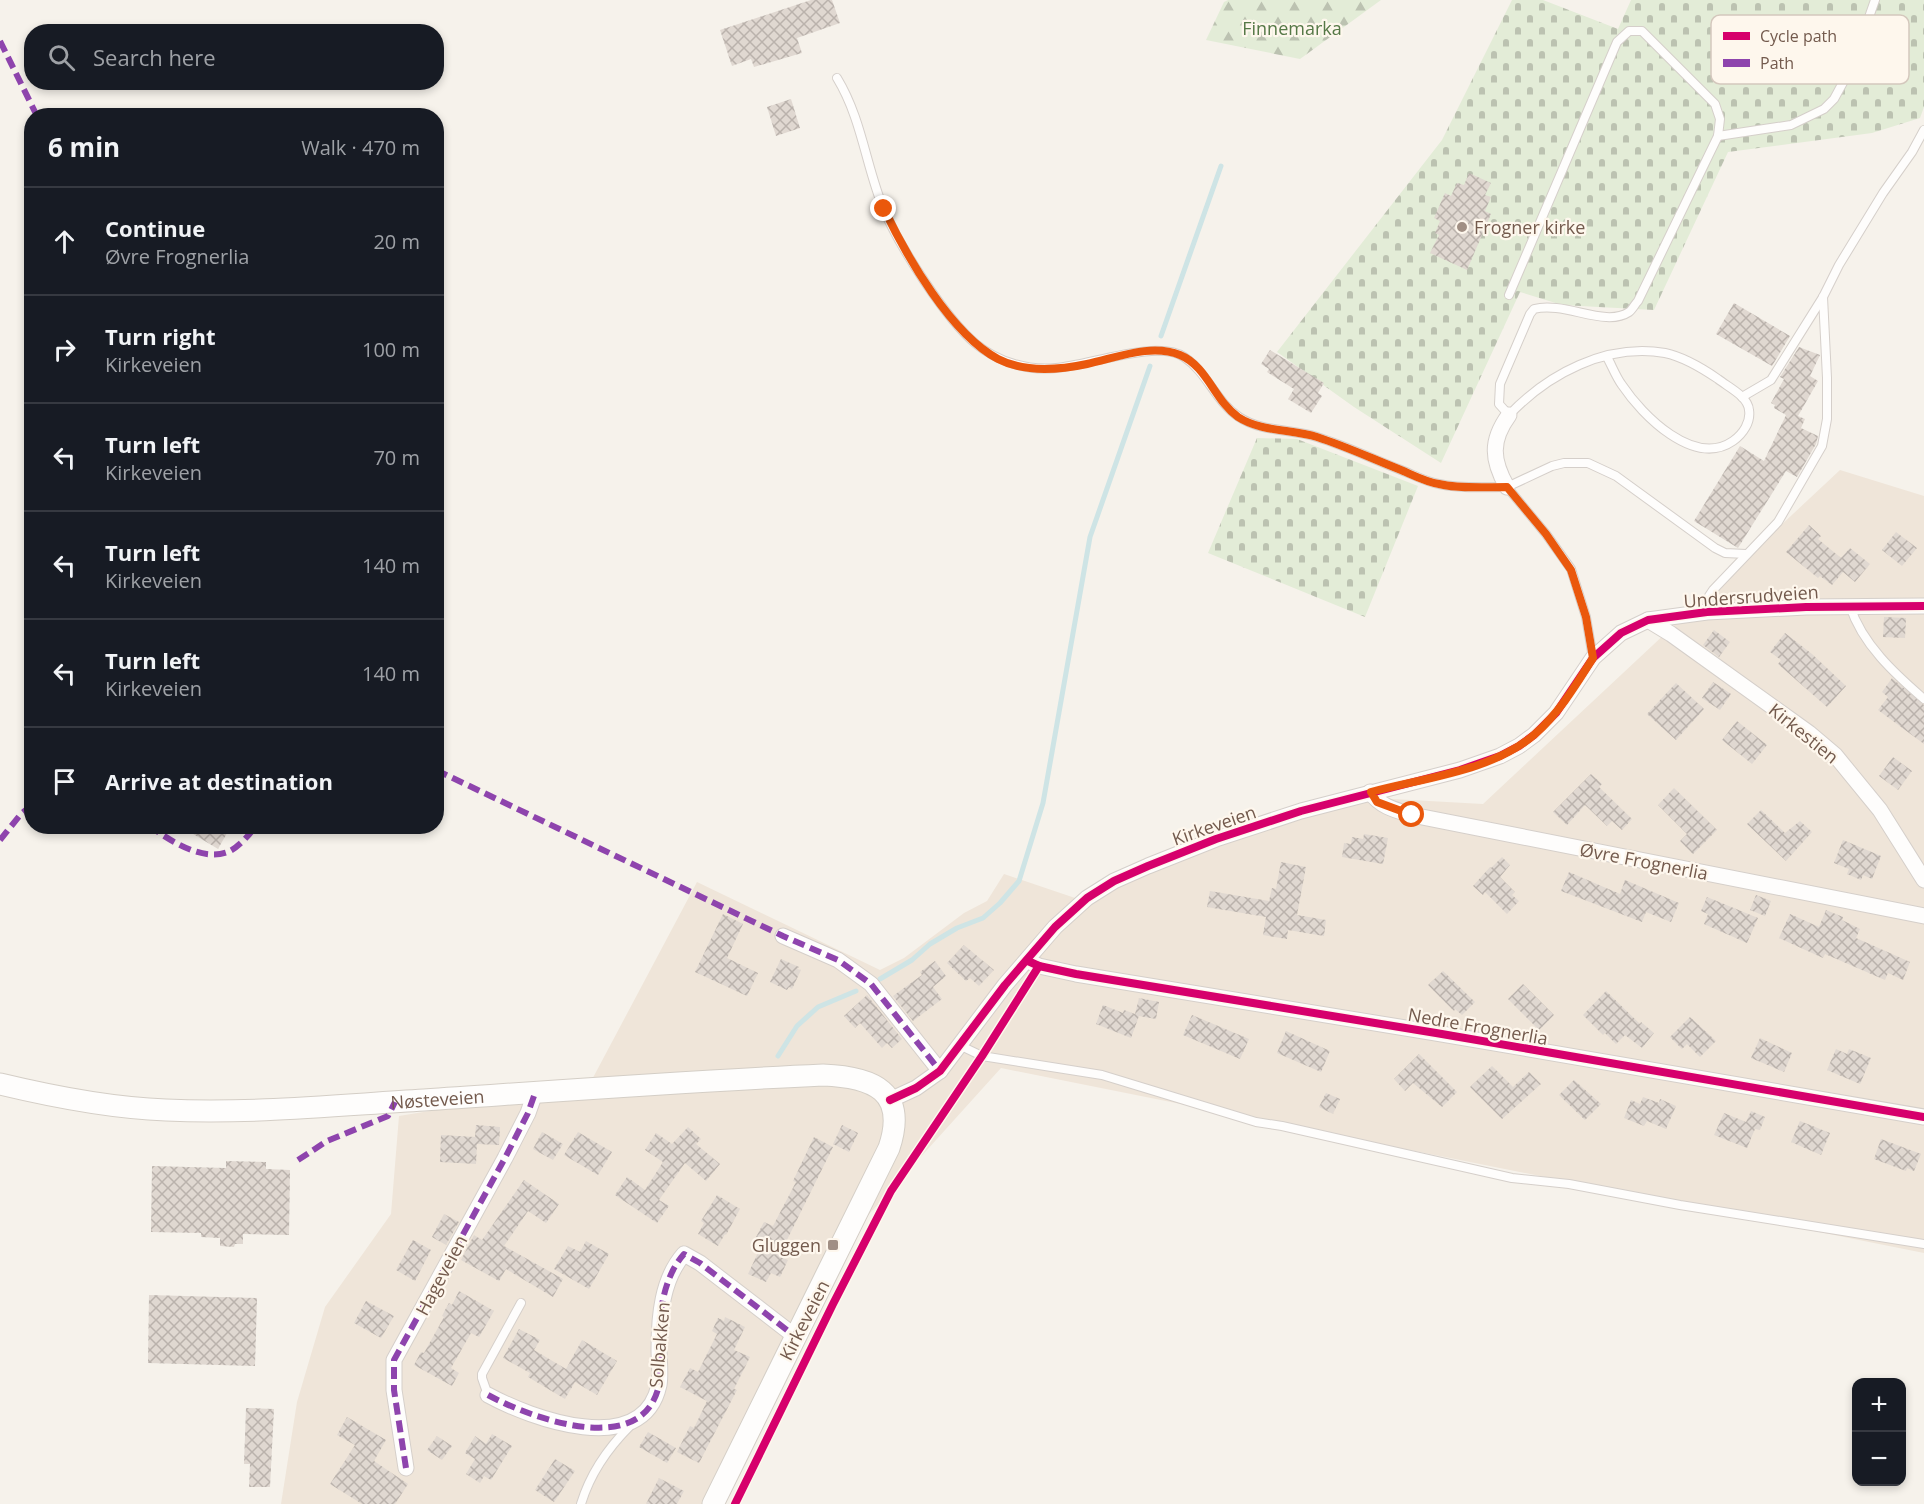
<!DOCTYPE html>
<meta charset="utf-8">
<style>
body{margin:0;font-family:"Open Sans",sans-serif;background:#20242c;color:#f1f3f6}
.controls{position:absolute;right:18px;bottom:18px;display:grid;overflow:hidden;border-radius:12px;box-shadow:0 3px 9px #0003}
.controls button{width:54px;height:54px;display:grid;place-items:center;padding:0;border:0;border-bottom:2px solid #363941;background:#171b24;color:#f1f3f6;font:30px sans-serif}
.stop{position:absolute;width:18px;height:18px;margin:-14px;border:4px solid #ea580c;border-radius:50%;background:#fff}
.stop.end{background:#ea580c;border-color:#fff;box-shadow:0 2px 6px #0008}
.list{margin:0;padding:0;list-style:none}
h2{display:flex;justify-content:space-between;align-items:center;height:78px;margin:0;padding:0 24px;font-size:26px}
h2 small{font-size:20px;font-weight:400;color:#9ea1a6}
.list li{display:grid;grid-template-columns:39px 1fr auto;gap:18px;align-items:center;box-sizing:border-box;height:108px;padding:0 24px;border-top:2px solid #363941}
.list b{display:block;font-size:22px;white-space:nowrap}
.list p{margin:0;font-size:20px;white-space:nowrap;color:#9ea1a6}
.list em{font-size:20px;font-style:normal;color:#9ea1a6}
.icon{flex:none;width:33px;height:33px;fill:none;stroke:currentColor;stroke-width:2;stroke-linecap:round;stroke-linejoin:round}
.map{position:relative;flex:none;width:1924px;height:1504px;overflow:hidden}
.search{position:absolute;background:#171b24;box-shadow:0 3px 9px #0003;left:24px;top:24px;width:420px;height:66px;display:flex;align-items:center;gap:15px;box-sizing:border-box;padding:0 21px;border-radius:24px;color:#9ea1a6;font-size:22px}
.panel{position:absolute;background:#171b24;box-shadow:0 3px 9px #0003;left:24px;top:108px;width:420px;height:726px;border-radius:24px}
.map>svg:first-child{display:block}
.residential{fill:#efe5d9}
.forest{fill:url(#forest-firs)}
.cemetery{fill:url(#cemetery-stones)}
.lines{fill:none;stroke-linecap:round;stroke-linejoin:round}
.stream{stroke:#cee4e5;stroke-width:5}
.building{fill:url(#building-cross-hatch)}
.lane-casing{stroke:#d5cfca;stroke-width:10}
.street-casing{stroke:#d5cfca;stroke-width:17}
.secondary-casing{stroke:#d4cec6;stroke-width:23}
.lane{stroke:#fefdfc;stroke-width:8}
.street{stroke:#fefdfc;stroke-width:15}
.secondary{stroke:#fefdfc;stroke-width:21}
.quiet{stroke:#8e44ad;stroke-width:6;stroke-dasharray:12 6;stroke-linecap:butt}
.cycleway-casing{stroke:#fef7ed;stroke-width:11}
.cycleway{stroke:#d6006c;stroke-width:8}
.route{stroke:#ea580c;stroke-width:8}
.poi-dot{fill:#a18f84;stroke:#fef7ed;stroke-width:2}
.labels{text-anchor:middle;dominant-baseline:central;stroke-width:4.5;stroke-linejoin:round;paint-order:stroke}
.park-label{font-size:18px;fill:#557846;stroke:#fef7ed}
.poi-label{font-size:18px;fill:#735a4d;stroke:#fef7ed;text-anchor:start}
.street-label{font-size:18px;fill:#735a4d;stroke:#fef7ed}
.key{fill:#fef7ed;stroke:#d4c8bd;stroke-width:1.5}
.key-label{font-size:16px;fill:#735a4d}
</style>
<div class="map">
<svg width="1924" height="1504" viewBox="0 0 1924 1504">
<defs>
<pattern id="forest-firs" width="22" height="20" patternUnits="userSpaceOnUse" patternTransform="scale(1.5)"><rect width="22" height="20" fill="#e3ecd7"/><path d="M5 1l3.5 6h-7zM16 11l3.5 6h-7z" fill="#bcc2b1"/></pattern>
<pattern id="cemetery-stones" width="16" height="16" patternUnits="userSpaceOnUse" patternTransform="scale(1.5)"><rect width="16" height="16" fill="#e3ecd7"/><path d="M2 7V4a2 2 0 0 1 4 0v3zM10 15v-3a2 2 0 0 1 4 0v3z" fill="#bcc2b1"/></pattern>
<pattern id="building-cross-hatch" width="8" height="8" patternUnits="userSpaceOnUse" patternTransform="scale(1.5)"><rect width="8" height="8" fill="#e0d8d1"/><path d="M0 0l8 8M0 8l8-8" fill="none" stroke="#bab2ac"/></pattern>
</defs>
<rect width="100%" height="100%" fill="#f6f2eb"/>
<path class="residential" d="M1840,470L1924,496V1253L1001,1068L862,1222L714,1504H281L297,1402L325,1307L391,1214L399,1116L552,1091L587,1089L697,882L880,970L904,958L964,913L987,901L1004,874L1078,899L1163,855L1357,797L1483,804Z"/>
<path class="forest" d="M1228,0H1381L1300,59L1206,40L1224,2Z"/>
<g class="cemetery">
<path d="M1512,0H1543L1618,29L1631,0H1924V107L1920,118L1872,133L1728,152L1654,310L1562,305L1520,292L1441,463L1354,407L1277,352L1442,140Z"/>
<path d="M1257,438L1297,439L1418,486L1365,617L1208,553Z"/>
</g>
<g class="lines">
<g class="stream">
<path d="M1161,336L1221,166"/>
<path d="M880,979L912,960L930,944L957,928L983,918L1000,903L1019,881L1043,803L1090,537L1150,366"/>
<path d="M778,1056L797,1026L818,1007L856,991"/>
</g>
</g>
<g class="building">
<path d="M811,0H832L840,23L797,38L802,53L754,67L751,59L732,66L720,30Z"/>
<path d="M791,99L800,128L776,136L767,107Z"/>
<path d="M1469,173L1491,183L1485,195L1491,197L1485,211L1491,214L1467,270L1430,253L1439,235L1435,233L1440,221L1434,218L1445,193L1451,196L1457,183L1464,185Z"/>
<path d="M1734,303L1790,336L1772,366L1716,334Z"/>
<path d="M1799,347L1820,355L1810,376L1818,381L1798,416L1805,419L1801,428L1818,436L1816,444L1797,477L1786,471L1738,548L1694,521L1740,446L1764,461L1786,415L1774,408L1775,405L1771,403L1784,379L1780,377Z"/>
<path d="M1270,350L1324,383L1318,393L1322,396L1311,413L1288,399L1294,389L1267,372L1269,369L1261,364Z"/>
<path d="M1809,525L1821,536L1818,539L1841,558L1850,548L1870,564L1855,582L1843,572L1832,585L1820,576L1818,578L1786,552Z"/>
<path d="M1896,532L1917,548L1902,566L1882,550Z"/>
<path d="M1884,617L1906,618L1905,638L1883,637Z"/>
<path d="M1714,630L1730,642L1719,657L1703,645Z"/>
<path d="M1785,633L1812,654L1846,686L1827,707L1778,664L1781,660L1770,652Z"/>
<path d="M1892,678L1924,705V744L1878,710L1888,697L1882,692Z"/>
<path d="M1713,682L1731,694L1720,710L1702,698Z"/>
<path d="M1676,683L1704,709L1676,740L1647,714Z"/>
<path d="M1737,721L1767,745L1752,764L1722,740Z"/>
<path d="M1893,757L1912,771L1898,790L1879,776Z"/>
<path d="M1591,774L1602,784L1599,787L1632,819L1622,830L1612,821L1607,826L1585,805L1567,825L1553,812Z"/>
<path d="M1674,788L1717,830L1693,854L1680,841L1687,834L1658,805Z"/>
<path d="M1761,810L1785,833L1800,821L1812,832L1786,861L1747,824Z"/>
<path d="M180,826H231L218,849Z"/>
<path d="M1364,834L1388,838L1383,864L1342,857L1344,843L1351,844L1352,837L1363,839Z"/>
<path d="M1843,840L1881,856L1872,879L1863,875L1861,880L1847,874L1849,869L1834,863Z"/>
<path d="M1502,857L1510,865L1500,877L1515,892L1512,895L1519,901L1507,914L1485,892L1483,895L1473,886L1490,867L1491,868Z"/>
<path d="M1281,862L1306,867L1297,915L1326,920L1324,936L1288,930L1287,939L1263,935L1266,917L1207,907L1210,891L1269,901L1272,888L1276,889Z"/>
<path d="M1569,872L1620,894L1625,880L1679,903L1671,922L1646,912L1642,922L1561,891Z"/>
<path d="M1756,895L1771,901L1765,916L1750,910Z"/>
<path d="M1707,897L1758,918L1747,943L1704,924L1708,914L1701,911Z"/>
<path d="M1826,910L1843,917L1842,920L1860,929L1856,938L1910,962L1903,980L1888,973L1885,980L1825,954L1823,958L1779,938L1790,914L1819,927Z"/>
<path d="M723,914L743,924L727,958L758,973L747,996L695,972Z"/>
<path d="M964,945L994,970L979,986L970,978L966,981L947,963Z"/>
<path d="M781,959L799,967L797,969L801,970L792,989L789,987L787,990L770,982Z"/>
<path d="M935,961L946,976L933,987L942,999L913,1021L893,996L922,975L920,972Z"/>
<path d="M1443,971L1475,1002L1462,1015L1455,1009L1454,1011L1428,985Z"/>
<path d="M1523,984L1554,1015L1539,1030L1508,999Z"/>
<path d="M1606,991L1640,1024L1641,1022L1654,1033L1642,1048L1625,1035L1616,1044L1605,1033L1603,1035L1583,1015Z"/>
<path d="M867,995L902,1039L892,1048L887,1043L882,1048L860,1023L855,1028L844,1016Z"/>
<path d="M1139,998L1159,1002L1156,1019L1139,1016L1131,1038L1096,1024L1103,1005L1123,1013L1124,1010L1135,1014Z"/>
<path d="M1192,1015L1249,1039L1240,1059L1183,1035Z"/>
<path d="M1690,1017L1716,1041L1700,1057L1687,1044L1682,1049L1670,1037Z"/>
<path d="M1286,1031L1330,1051L1321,1072L1277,1053Z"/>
<path d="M1760,1038L1792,1053L1784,1072L1751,1058Z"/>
<path d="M1836,1049L1847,1054L1849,1049L1871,1058L1860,1084L1827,1070Z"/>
<path d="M1419,1054L1457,1092L1442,1107L1413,1083L1405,1091L1394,1079Z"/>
<path d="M1492,1066L1513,1087L1529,1072L1541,1084L1502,1119L1470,1087Z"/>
<path d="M1574,1080L1601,1104L1585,1120L1559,1095Z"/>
<path d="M1326,1093L1340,1099L1333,1114L1319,1107Z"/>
<path d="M1643,1097L1659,1103L1660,1099L1676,1106L1666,1129L1647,1121L1644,1126L1624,1118L1631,1100L1640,1104Z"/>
<path d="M1751,1111L1765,1117L1760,1130L1755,1129L1747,1148L1714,1135L1724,1113L1746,1122Z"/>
<path d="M1800,1121L1830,1133L1821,1155L1791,1142Z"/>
<path d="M476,1125L500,1127L499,1145L477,1144L476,1164L440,1162L441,1135L475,1137Z"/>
<path d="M842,1125L858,1133L849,1152L833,1144Z"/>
<path d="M688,1127L701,1139L696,1144L720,1164L706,1181L685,1163L659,1200L669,1206L657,1223L615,1195L627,1177L645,1190L663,1162L645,1150L656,1133L672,1144Z"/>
<path d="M542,1132L563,1144L553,1160L533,1149Z"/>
<path d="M578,1132L612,1152L598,1175L564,1155Z"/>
<path d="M814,1137L833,1147L779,1256L788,1260L780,1277L771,1273L766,1282L748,1274L763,1242L755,1239L764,1222L773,1226L796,1182L793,1181Z"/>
<path d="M1881,1139L1921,1154L1914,1171L1907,1168L1906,1171L1874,1159Z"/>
<path d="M226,1161L266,1162V1169L290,1170L289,1235L243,1234V1244H235L234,1247L220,1246V1238L201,1237V1233L151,1232L152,1166L226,1168Z"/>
<path d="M524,1180L559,1204L546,1223L528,1211L504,1246L563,1279L553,1297L506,1269L499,1281L461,1260L474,1235L482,1240Z"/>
<path d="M717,1195L740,1209L726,1235L725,1234L718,1246L698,1234L704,1223L701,1221Z"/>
<path d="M444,1214L459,1222L446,1245L432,1237Z"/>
<path d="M413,1240L431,1250L415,1281L396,1270Z"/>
<path d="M586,1241L609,1254L589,1289L554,1269L568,1246L580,1252Z"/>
<path d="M459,1291L494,1311L479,1337L471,1333L451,1368L459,1373L452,1386L414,1365L421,1352L424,1353L444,1317L442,1316L445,1310L449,1303L452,1305Z"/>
<path d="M149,1295L257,1298L255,1366L148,1363Z"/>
<path d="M366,1301L394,1316L381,1338L354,1323Z"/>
<path d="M725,1317L745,1327L734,1350L750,1357L734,1389L737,1390L699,1463L677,1452L690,1426L694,1428L707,1401L680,1387L690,1368L698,1372L717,1334L712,1331L718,1318L724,1321Z"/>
<path d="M519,1329L540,1340L534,1350L566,1369L582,1340L617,1361L597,1395L575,1382L565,1399L528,1377L530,1373L503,1358Z"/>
<path d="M246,1408L274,1409L270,1487H249L250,1464H244Z"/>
<path d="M347,1417L386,1440L374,1461L408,1484L395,1504H362L330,1484L355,1445L337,1435Z"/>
<path d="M648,1432L676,1448L667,1463L639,1447Z"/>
<path d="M492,1434L512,1446L491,1480L484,1476L480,1483L466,1474L475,1459L465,1453L475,1436L486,1444Z"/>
<path d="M437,1436L452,1446L442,1460L427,1450Z"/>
<path d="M555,1459L575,1471L554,1502L535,1490Z"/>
<path d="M659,1478L684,1491L677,1504H646Z"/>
</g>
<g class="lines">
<defs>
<g id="lane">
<path d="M837,78C862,119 866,167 884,210C900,247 945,318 976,344C998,362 1028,371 1056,368C1088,366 1157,339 1184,357C1207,372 1216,402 1239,417C1261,432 1292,429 1317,437C1346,446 1373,459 1401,470C1414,475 1426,482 1439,484C1461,489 1486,487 1507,487"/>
<path d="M1718,136L1791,125L1824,109L1834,99L1852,66L1875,0"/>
<path d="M1509,295L1617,42L1629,31H1642L1715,104L1720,119L1718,136L1638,301C1635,304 1632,310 1629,312C1605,328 1565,301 1534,309L1530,314L1500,384L1499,404L1509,415C1548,374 1606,343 1665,353C1684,357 1702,368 1718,379C1728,387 1748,396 1749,410C1751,422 1743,434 1733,441C1694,468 1642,415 1622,385C1616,377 1612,366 1607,357"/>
<path d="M1742,397L1771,380L1823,297L1839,265L1883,193L1912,152L1924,130"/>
<path d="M1507,487L1552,466L1564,463H1588L1616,476L1715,548L1725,553L1746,554"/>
<path d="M1507,487L1546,534L1571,569L1586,617L1593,658"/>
<path d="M1850,606C1862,644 1895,674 1924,699"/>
<path d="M1707,612L1709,596L1713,590L1778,522L1822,446L1827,419V378L1823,297"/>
<path d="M959,1045L982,1056L1102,1075L1256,1122L1282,1126L1512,1178L1569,1184L1680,1205L1924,1244"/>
<path d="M488,1395L482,1378V1374L521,1303"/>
<path d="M581,1504C590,1474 608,1448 630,1426"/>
</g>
<g id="street">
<path d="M1507,487C1492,460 1490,441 1509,415"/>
<path d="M1648,620L1671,634L1809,733L1835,755L1880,810L1924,880"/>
<path d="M1370,792C1381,807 1395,810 1412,815L1924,916"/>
<path d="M783,936L838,960L871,984L940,1071"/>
<path d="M1028,961L1039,966L1076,974L1436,1033L1924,1117"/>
<path d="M890,1100L916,1088L940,1071L1005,985L1055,927L1087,898L1114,881L1148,866L1216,839L1301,811L1460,770L1500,756L1519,746L1534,735L1556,713L1593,658L1621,633L1648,620L1707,612L1806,607L1924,606"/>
<path d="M488,1395C530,1418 643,1460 659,1385C661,1374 659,1361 659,1349C659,1316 662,1279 684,1254L700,1263L796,1337"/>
<path d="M406,1468L394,1390V1360L505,1158L528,1113L535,1093"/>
</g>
<g id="secondary">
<path id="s1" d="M0,1084C54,1097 110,1108 166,1110C251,1114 339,1105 424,1100C557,1091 690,1081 823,1075C873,1077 908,1091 889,1148L713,1504"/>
</g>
</defs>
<use href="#lane" class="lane-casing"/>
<use href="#street" class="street-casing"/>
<use href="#secondary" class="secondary-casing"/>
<use href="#lane" class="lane"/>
<use href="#street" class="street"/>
<use href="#secondary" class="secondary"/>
<g class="quiet">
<path d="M0,41L37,116"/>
<path d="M436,770L783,936L838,960L871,984L940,1071"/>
<path d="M149,826C170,840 201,862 228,852C239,847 249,835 256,826"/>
<path d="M0,840L21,814L32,805"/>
<path d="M298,1160L327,1141L388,1116L395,1102"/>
<path d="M488,1395C530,1418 643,1460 659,1385C661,1374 659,1361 659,1349C659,1316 662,1279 684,1254L700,1263L796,1337"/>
<path d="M406,1468L394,1390V1360L505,1158L528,1113L535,1093"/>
</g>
<defs>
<g id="cycleway">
<path d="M1028,961L1039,966L1076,974L1436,1033L1924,1117"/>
<path d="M890,1100L916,1088L940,1071L1005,985L1055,927L1087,898L1114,881L1148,866L1216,839L1301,811L1460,770L1500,756L1519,746L1534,735L1556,713L1593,658L1621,633L1648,620L1707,612L1806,607L1924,606"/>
<path d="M735,1504L833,1304L891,1191L982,1056L1039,966"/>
</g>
</defs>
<use href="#cycleway" class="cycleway-casing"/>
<use href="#cycleway" class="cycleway"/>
</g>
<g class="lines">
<path class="route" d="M884,209C907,257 951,334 998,359C1025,373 1059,370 1087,364C1116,358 1151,343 1180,355C1207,366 1215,401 1238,417C1261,432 1291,429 1317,437C1345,446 1373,459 1401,470C1413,475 1426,482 1439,484C1461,489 1485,487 1507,487L1546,534L1571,570L1586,617L1593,658C1576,685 1559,713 1535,734C1493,771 1423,778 1371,792L1377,802L1412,815"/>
</g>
<g class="poi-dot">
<circle cx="1462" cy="227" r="6"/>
<rect x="827" y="1239" width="12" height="12" rx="3"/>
</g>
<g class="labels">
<g class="park-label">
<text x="1292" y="28">Finnemarka</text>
</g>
<g class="poi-label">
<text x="1474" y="227">Frogner kirke</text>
<text x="821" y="1245" text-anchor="end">Gluggen</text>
</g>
<g class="street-label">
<text transform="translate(1751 596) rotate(-4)">Undersrudveien</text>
<text transform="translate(1804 733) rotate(39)">Kirkestien</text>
<text transform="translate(1214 825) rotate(-19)">Kirkeveien</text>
<text transform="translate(1644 861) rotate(11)">Øvre Frognerlia</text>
<text transform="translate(1478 1026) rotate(10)">Nedre Frognerlia</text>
<text stroke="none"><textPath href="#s1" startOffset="440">Nøsteveien</textPath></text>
<text transform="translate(441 1275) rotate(-62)">Hageveien</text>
<text transform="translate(804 1320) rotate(-63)">Kirkeveien</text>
<text transform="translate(659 1345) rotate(-85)">Solbakken</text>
</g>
</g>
<rect x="1711" y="15" width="198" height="69" rx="9" class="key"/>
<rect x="1723" y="32" width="27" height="8" fill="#d6006c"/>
<rect x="1723" y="59" width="27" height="8" fill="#8e44ad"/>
<g class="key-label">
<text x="1760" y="42">Cycle path</text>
<text x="1760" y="69">Path</text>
</g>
</svg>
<div class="controls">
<button>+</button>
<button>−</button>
</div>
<div class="stop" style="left:1412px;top:815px"></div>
<div class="stop end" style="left:884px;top:209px"></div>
<div class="search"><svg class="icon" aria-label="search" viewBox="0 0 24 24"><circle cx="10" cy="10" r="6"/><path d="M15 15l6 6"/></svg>Search here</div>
<section class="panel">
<h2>6 min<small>Walk · 470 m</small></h2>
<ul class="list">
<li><svg class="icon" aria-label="ahead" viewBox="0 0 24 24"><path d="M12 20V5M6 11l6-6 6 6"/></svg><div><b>Continue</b><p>Øvre Frognerlia</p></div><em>20 m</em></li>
<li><svg class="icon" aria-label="right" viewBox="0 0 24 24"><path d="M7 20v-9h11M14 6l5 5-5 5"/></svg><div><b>Turn right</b><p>Kirkeveien</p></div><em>100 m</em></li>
<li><svg class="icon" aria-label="left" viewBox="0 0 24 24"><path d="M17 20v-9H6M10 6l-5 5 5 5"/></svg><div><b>Turn left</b><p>Kirkeveien</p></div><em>70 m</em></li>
<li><svg class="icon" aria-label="left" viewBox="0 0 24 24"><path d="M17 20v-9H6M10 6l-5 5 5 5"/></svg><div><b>Turn left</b><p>Kirkeveien</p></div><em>140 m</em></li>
<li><svg class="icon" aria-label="left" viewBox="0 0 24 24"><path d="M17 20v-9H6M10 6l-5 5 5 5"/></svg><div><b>Turn left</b><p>Kirkeveien</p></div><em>140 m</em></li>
<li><svg class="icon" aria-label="arrive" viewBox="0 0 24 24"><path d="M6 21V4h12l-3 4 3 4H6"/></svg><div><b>Arrive at destination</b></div></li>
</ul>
</section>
</div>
